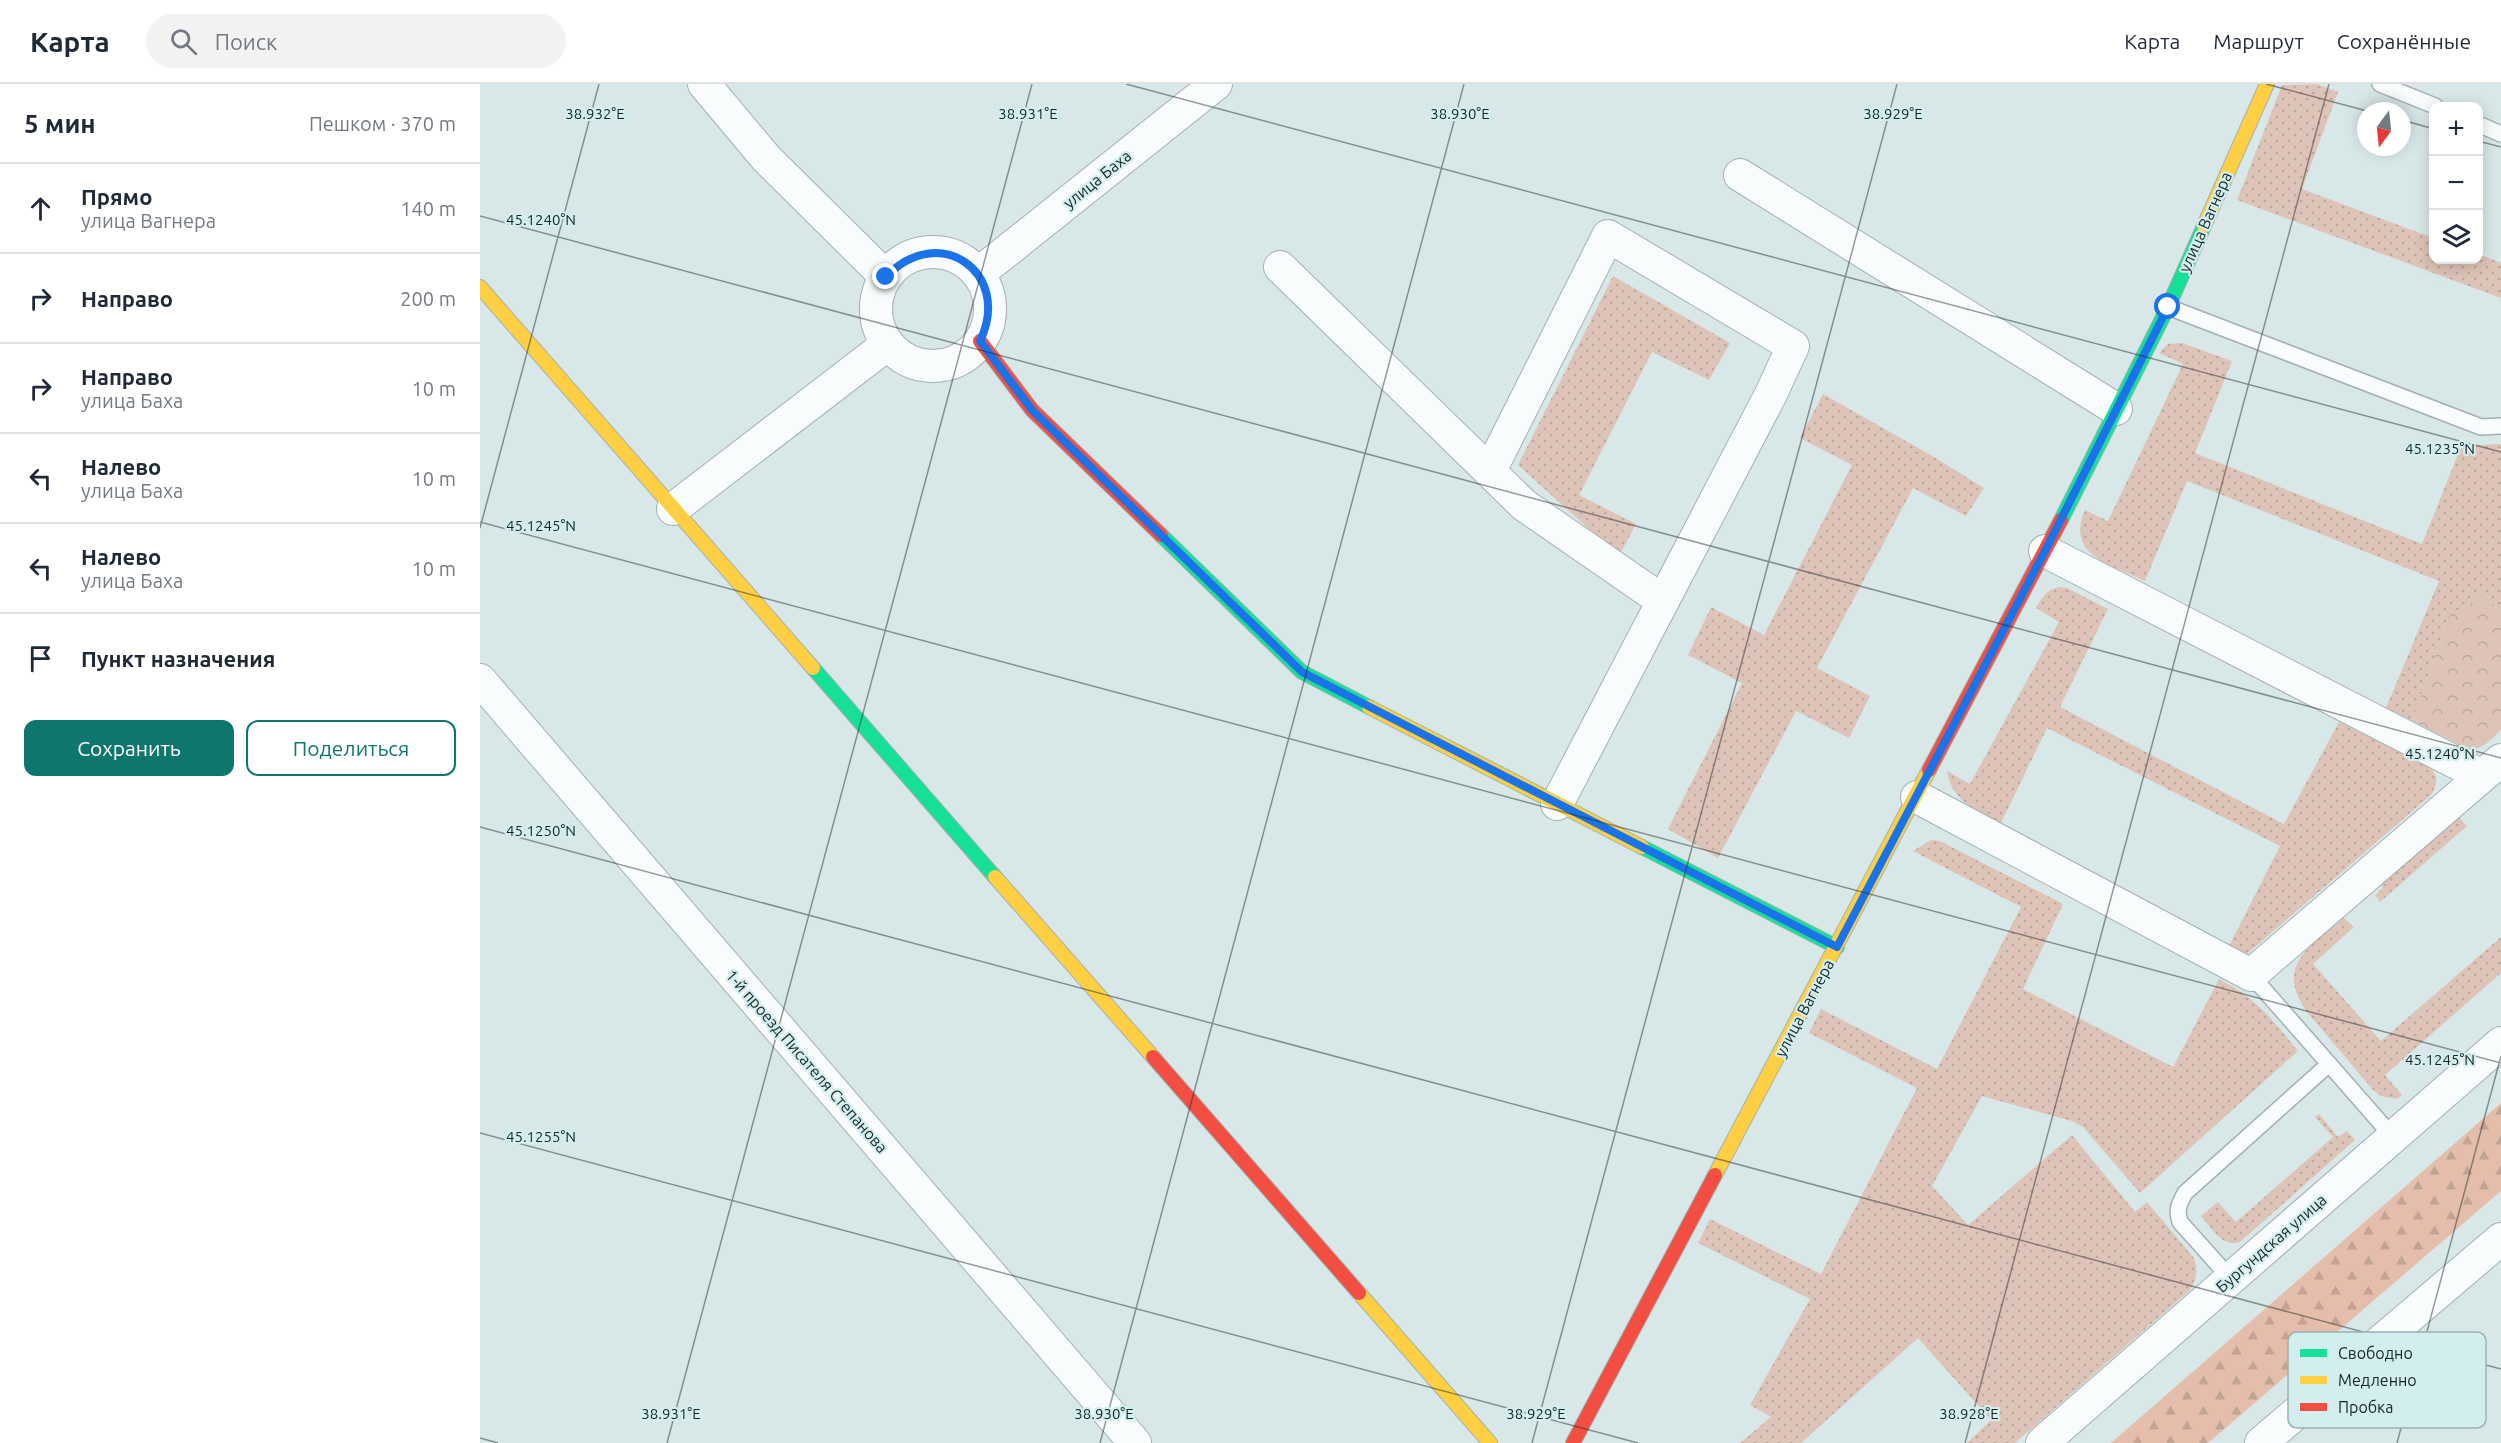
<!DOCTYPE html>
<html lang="ru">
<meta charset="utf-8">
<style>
body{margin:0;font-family:Ubuntu,sans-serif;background:#f2f2f3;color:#1f2937}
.controls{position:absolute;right:18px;top:18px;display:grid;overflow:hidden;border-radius:12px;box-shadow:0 3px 15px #0003}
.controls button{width:54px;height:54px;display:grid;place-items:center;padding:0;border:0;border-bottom:2px solid #e0e1e3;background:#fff;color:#1f2937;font:30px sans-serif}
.compass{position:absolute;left:1877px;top:18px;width:54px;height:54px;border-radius:50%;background:#fff;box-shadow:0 3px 15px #0003;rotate:195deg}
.stop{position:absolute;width:18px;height:18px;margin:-14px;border:4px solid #1a73e8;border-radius:50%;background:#fff}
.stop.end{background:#1a73e8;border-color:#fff;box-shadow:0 2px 6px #0008}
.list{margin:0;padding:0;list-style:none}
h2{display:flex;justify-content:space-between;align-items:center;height:78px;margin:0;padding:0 24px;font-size:26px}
h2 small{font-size:20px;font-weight:400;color:#747a83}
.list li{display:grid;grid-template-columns:39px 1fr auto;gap:18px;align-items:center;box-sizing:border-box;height:90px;padding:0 24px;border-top:2px solid #e0e1e3}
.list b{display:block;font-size:22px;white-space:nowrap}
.list p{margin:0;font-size:20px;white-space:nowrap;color:#747a83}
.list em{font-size:20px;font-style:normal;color:#747a83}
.actions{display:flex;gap:12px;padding:18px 24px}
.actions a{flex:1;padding:14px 0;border:2px solid #0f766e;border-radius:12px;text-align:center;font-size:21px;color:#0f766e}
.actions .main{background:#0f766e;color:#fff}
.icon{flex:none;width:33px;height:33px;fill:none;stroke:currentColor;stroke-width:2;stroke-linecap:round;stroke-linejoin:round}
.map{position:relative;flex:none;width:2021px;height:1359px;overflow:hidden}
header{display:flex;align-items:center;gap:36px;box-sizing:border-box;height:84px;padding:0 30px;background:#fff;border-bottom:2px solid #e0e1e3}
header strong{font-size:28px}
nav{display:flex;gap:33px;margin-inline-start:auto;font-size:21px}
.search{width:420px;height:54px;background:#f2f2f3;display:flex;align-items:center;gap:15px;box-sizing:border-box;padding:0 21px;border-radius:33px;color:#747a83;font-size:22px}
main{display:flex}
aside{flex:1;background:#fff}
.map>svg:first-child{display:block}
.grass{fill:url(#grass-dots)}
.forest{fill:url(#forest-firs)}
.park{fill:url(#park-crowns)}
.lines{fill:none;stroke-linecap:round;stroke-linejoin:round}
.lane-casing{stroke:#a4b0b0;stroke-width:18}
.street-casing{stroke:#a4b0b0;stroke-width:34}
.fast-casing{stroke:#a4b0b0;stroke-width:16}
.slow-casing{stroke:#a4b0b0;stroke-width:16}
.jam-casing{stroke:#a4b0b0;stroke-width:16}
.lane{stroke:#f9fcfc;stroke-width:15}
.street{stroke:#f9fcfc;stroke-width:32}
.fast{stroke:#16e098;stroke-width:14}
.slow{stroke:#ffcf43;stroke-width:14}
.jam{stroke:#f24e42;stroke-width:14}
.route{stroke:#1a73e8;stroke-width:8}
.ticks{fill:none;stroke:#1a2425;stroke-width:1.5;stroke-opacity:0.45}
.labels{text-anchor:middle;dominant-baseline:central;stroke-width:4.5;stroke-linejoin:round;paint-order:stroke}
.street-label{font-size:16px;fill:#1a2425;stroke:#d2eeee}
.key{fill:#d2eeee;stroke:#9bb1b2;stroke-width:1.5}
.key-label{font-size:16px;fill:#1a2425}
.ticks-label{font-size:15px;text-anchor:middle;fill:#1a2425;stroke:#d2eeee;stroke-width:4.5;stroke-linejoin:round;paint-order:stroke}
</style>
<header>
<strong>Карта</strong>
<div class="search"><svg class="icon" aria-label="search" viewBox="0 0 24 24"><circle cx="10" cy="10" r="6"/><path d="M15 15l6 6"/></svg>Поиск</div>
<nav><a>Карта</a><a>Маршрут</a><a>Сохранённые</a></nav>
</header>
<main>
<aside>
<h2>5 мин<small>Пешком · 370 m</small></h2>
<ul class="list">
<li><svg class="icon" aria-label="ahead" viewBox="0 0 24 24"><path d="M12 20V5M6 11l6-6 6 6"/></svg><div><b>Прямо</b><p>улица Вагнера</p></div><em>140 m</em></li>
<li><svg class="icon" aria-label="right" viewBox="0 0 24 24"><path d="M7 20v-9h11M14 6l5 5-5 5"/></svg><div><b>Направо</b></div><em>200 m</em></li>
<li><svg class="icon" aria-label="right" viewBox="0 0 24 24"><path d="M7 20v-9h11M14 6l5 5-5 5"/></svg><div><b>Направо</b><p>улица Баха</p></div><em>10 m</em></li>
<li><svg class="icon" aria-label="left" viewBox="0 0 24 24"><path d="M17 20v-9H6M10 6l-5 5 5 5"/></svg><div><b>Налево</b><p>улица Баха</p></div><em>10 m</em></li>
<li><svg class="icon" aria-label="left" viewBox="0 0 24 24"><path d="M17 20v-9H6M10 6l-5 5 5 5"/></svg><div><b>Налево</b><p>улица Баха</p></div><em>10 m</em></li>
<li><svg class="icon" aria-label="arrive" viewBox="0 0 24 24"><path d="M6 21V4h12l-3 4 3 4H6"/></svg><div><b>Пункт назначения</b></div></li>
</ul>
<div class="actions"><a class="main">Сохранить</a><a>Поделиться</a></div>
</aside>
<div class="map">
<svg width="2021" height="1359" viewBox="0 0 2021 1359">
<defs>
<pattern id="grass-dots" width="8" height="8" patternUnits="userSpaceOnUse" patternTransform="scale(1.5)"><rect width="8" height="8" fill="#dec4b8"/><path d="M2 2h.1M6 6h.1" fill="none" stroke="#bea89e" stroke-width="1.8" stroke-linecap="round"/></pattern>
<pattern id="forest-firs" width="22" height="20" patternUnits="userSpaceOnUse" patternTransform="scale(1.5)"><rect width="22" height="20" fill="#e4beab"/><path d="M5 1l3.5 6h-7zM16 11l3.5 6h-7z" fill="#c3a393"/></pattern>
<pattern id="park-crowns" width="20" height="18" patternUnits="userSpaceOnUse" patternTransform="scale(1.5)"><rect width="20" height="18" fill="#dec4b8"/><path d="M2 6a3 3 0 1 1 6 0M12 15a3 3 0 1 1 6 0" fill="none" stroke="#bea89e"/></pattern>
</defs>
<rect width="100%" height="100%" fill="#d8e8e8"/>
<g class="grass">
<path d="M1837,0L1858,8L1822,105L1953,154L1954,176H1998L1999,170L2021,179V214L1757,116L1802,1Z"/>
<path d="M1133,192L1250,259L1229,296L1172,268L1099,411L1156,440L1139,472L1038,381Z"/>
<path d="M1702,259L1752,277L1715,369L1942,460L1983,358L1997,361L2021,360V529L2005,510L1969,532L1932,637L1906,624L1959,497L1707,397L1665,497C1632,481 1585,472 1605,426L1628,437L1703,280L1679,269L1688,260Z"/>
<path d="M1343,310L1454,373L1504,404L1486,432L1433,404L1337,584L1390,612L1369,654L1316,627L1238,774L1188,745L1262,599L1208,571L1231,523L1284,551L1372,381L1320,354Z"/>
<path d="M1579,503L1587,504L1628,525L1580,623L1804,740L1859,638L1949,683C1959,692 1958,700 1951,711L1768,869L1762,870L1749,862L1800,762L1567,644L1521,739C1497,726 1471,717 1467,687L1490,700L1579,538L1556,524C1562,513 1566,506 1579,503Z"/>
<path d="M1977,731L1987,742L1900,818L1895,811L1903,804L1899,799Z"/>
<path d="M1451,756L1460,757L1583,820L1543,905L1693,983L1739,895C1777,915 1792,935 1818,967L1660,1109L1603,1043L1592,1037L1502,1012L1452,1102L1488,1141L1592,1051L1655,1128L1667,1118L1714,1174C1718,1186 1717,1195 1710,1206L1535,1359H1487L1511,1336L1438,1254L1321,1359H1260L1291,1333L1270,1321L1330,1215L1218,1159L1230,1135L1341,1190L1437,1004L1329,949L1341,925L1457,985L1541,823L1433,767Z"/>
<path d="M1863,833L1874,843L1833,880L1901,957L2021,853V889L1905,991L1922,1011L1917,1015L1901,1012L1893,1006L1827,928C1794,880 1830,864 1863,833Z"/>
<path d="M1839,1030L1858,1053L1867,1047L1875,1056L1760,1158C1742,1164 1732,1144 1721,1132L1738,1118L1756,1138L1853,1053L1835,1033Z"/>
</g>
<path class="forest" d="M2021,1019V1107L1728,1359H1631Z"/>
<path class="park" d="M2005,510L2021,529V646C2009,657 2002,668 1985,664L1932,637L1969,532Z"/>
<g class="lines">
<defs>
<g id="lane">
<path d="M1900,0L1955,22"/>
<path d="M1998,40L2021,50"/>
<path d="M1688,223L2001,343L2021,342"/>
<path d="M1771,891L1913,1053"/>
<path d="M1751,1195L1700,1138C1696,1126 1699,1120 1705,1109L1849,980"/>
</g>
<g id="street">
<path d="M224,0L286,74L406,193"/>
<path d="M1260,91L1636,325"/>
<circle cx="453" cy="225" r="57"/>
<path d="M800,183L1044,421L1183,517"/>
<path d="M498,190L736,0"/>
<path d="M1010,387L1128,152L1313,262L1291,310L1077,720"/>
<path d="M193,425L408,260"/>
<path d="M1565,467L2002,692"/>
<path d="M0,596L655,1359"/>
<path d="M1437,713L1771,891L2021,676"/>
<path d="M1562,1359L2021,959"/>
<path d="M1781,1359L2021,1155"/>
</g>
<g id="fast">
<path d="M1581,436L1688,223L1724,142"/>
<path d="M681,451L822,588L889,623"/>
<path d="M333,584L515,793"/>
<path d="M1162,763L1357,863"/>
</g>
<g id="slow">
<path d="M1724,142L1787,0"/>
<path d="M0,203L333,584"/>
<path d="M889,623L1162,763"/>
<path d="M515,793L673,973"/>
<path d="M1235,1091L1449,686"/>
<path d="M879,1209L1010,1359"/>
</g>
<g id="jam">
<path d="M500,257L552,326L681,451"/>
<path d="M1449,686L1581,436"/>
<path d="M673,973L879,1209"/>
<path d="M1093,1359L1235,1091"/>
</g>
</defs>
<use href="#lane" class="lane-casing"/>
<use href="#street" class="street-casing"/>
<use href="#fast" class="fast-casing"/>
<use href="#slow" class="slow-casing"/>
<use href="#jam" class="jam-casing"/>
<use href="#lane" class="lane"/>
<use href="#street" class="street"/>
<use href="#fast" class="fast"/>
<use href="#slow" class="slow"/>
<use href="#jam" class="jam"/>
</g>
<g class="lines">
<path class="route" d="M406,193C458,137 533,188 500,257L552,326L822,588L1357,863L1565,467L1688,223"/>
</g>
<path class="ticks" d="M646,0L2021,368M1786,0L1887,27M1922,36L1954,45M1998,57L2021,63M0,132L2021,674M0,438L2021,979M0,444L119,0M0,743L2021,1285M0,1049L1158,1359M0,1354L18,1359M187,1359L552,0M620,1359L984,0M1052,1359L1417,0M1485,1359L1849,0M1917,1359L2021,972"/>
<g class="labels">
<g class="street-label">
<text transform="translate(617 95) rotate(-39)">улица Баха</text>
<text transform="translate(1725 138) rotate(-66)">улица Вагнера</text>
<text transform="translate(1324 924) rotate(-62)">улица Вагнера</text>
<text transform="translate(327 977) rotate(49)">1-й проезд Писателя Степанова</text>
<text transform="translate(1791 1159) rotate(-41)">Бургундская улица</text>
</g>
</g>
<rect x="1808" y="1248" width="198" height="96" rx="9" class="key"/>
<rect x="1820" y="1265" width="27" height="8" fill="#16e098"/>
<rect x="1820" y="1292" width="27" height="8" fill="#ffcf43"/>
<rect x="1820" y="1319" width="27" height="8" fill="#f24e42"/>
<g class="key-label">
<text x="1858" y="1275">Свободно</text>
<text x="1858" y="1302">Медленно</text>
<text x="1858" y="1329">Пробка</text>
</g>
<g class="ticks-label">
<text x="115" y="35">38.932°E</text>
<text x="548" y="35">38.931°E</text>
<text x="980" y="35">38.930°E</text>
<text x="1413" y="35">38.929°E</text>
<text x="61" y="141">45.1240°N</text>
<text x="1960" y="370">45.1235°N</text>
<text x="61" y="447">45.1245°N</text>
<text x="1960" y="675">45.1240°N</text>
<text x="61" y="752">45.1250°N</text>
<text x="1960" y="981">45.1245°N</text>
<text x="61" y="1058">45.1255°N</text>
<text x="191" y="1335">38.931°E</text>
<text x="624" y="1335">38.930°E</text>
<text x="1056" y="1335">38.929°E</text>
<text x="1489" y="1335">38.928°E</text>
</g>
</svg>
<div class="controls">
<button>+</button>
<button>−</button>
<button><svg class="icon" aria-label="layers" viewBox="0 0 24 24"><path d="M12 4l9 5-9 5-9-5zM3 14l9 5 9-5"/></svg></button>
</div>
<svg class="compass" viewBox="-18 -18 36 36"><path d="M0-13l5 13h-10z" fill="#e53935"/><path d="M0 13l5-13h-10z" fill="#747a83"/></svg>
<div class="stop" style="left:1688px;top:223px"></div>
<div class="stop end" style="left:406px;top:193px"></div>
</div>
</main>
